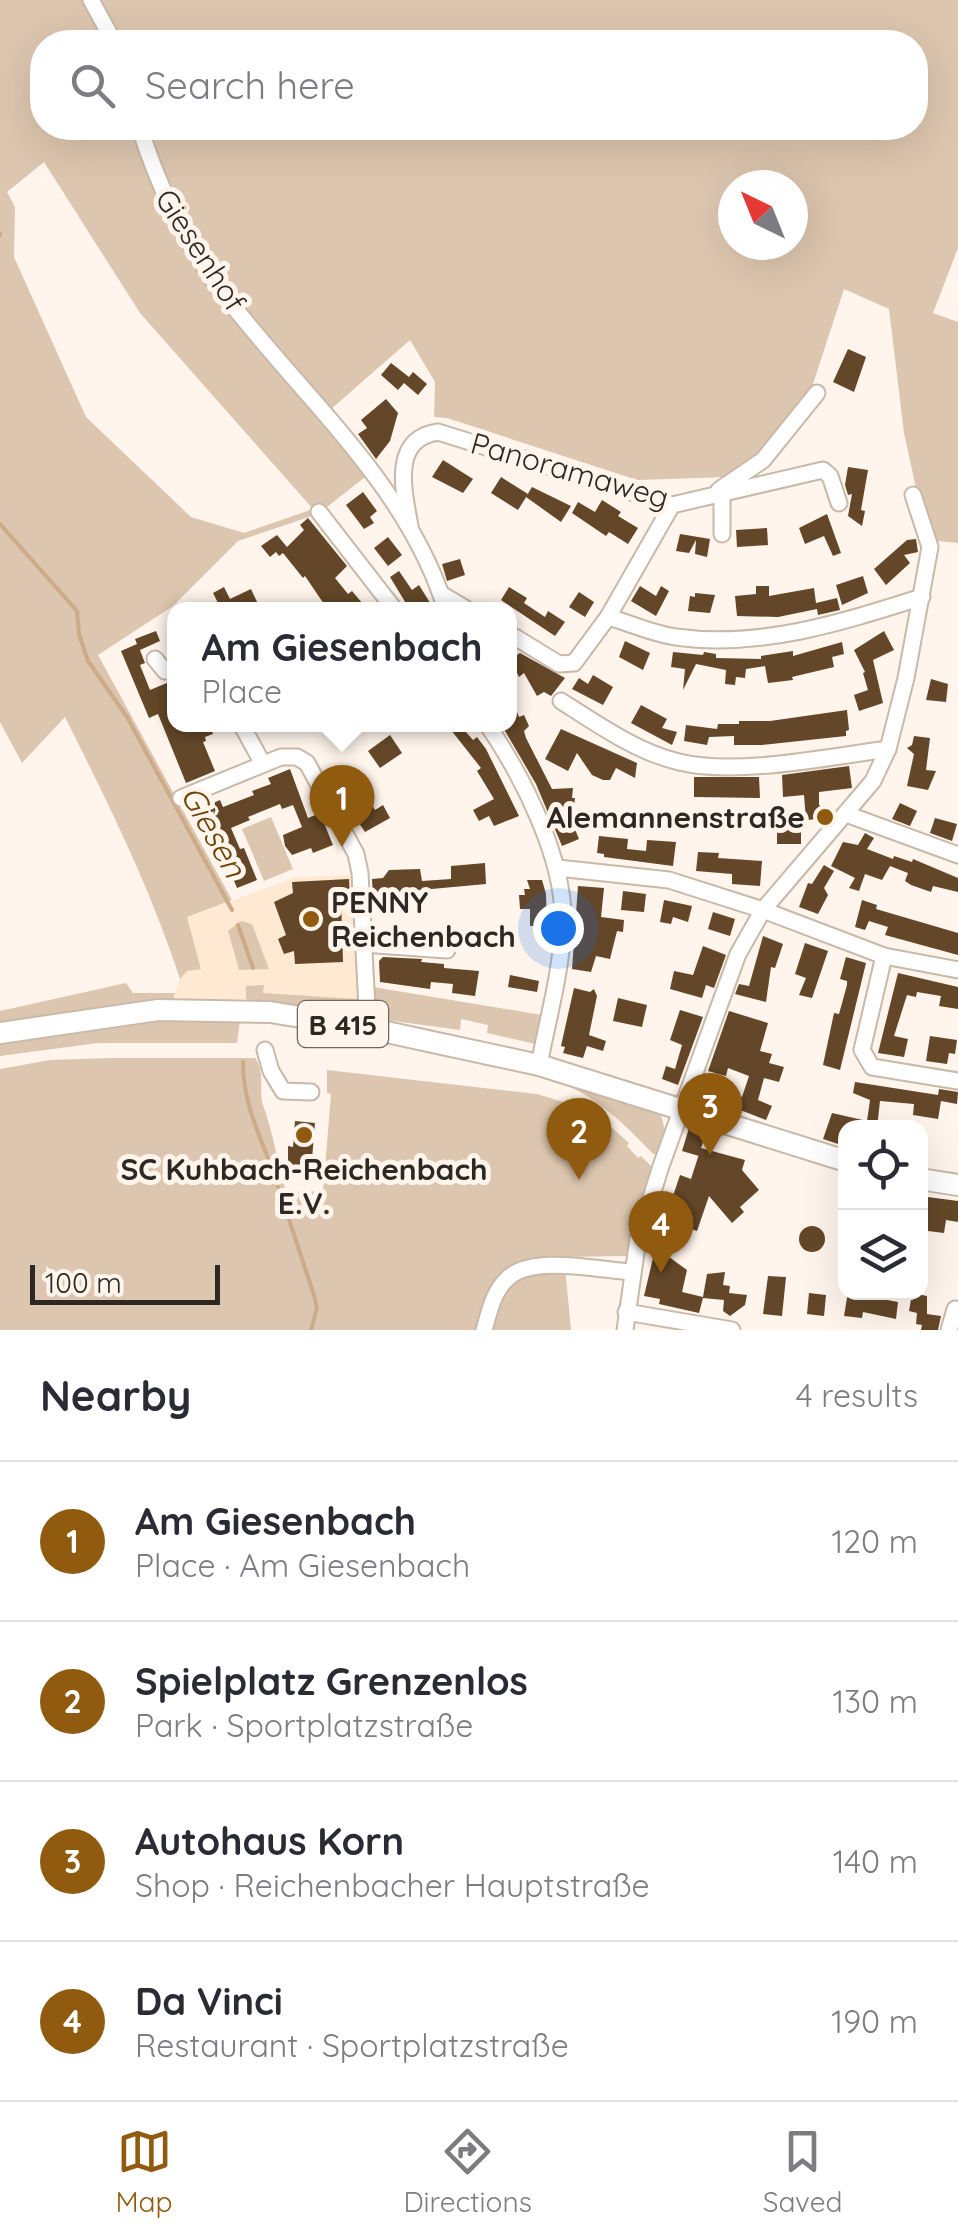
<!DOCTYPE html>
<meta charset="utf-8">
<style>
body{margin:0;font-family:Quicksand,sans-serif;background:#f7f7f7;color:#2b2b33}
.controls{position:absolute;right:30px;bottom:30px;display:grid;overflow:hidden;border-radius:20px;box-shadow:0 10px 40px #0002}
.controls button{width:90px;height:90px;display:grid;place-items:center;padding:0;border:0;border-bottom:2px solid #e1e1e2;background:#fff;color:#2b2b33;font:50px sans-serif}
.compass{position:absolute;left:718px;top:170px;width:90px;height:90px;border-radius:50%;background:#fff;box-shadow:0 10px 40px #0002;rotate:317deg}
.scale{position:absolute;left:30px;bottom:25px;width:190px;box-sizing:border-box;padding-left:10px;border:5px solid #2d2822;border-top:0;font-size:28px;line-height:35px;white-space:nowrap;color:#2d2822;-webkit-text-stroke:8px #fff5ec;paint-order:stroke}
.you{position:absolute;left:558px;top:928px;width:35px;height:35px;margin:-25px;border:8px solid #fff;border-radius:50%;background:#1a73e8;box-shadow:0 0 0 15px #1a73e833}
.badge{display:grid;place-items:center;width:65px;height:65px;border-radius:50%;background:#915b0f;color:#fff;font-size:32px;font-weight:700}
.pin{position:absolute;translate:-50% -82px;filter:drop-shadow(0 2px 5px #0008)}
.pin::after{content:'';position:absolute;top:52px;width:35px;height:30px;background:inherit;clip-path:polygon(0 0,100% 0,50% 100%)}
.popup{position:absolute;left:167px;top:602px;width:350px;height:130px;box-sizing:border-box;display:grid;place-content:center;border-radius:20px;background:#fff;filter:drop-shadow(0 2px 8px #0005);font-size:32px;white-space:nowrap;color:#7c7c81}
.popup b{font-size:38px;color:#2b2b33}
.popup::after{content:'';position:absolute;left:50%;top:100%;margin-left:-20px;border:20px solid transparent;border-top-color:#fff}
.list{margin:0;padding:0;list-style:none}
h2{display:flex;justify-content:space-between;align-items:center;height:130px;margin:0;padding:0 40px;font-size:42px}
h2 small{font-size:32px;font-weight:400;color:#7c7c81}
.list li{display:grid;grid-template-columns:65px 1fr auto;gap:30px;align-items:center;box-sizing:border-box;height:160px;padding:0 40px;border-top:2px solid #e1e1e2}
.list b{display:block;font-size:38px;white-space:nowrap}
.list p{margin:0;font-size:32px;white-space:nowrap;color:#7c7c81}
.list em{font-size:32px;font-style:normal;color:#7c7c81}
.icon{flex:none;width:55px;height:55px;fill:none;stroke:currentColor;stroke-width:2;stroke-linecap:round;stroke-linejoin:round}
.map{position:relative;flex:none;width:958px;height:1330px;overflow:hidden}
.search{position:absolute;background:#fff;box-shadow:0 10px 40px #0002;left:30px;right:30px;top:30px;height:110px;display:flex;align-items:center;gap:25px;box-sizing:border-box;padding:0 35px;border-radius:40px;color:#7c7c81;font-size:38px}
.sheet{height:770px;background:#fff}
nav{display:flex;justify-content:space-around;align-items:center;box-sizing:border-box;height:140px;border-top:2px solid #e1e1e2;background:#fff;font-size:28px;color:#7c7c81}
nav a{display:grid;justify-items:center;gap:5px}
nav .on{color:#915b0f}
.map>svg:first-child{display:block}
.built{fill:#ffe9d3}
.green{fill:#ddc6af;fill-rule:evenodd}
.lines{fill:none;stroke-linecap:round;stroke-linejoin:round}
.stream{stroke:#cbab88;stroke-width:4}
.building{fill:#634728}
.minor-casing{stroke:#c8b9a9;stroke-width:19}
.major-casing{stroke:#c8b9a9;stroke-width:24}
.minor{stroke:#fff;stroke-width:15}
.major{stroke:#fff;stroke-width:20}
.poi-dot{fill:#915b0f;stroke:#fff5ec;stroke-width:4}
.labels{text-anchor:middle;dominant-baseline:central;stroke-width:10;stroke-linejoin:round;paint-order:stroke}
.shield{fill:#fff5ec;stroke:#6c665f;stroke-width:2.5}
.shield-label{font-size:28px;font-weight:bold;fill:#2d2822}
.street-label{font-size:30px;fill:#2d2822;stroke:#fff5ec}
.poi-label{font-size:30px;font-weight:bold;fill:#2d2822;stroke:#fff5ec;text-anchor:end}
.water-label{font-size:32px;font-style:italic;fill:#6d4305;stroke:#fff5ec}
</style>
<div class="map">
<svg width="958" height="1330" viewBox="0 0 958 1330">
<rect width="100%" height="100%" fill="#fff5ec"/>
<path class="built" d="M355,875L358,1016L246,999H173L180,979L187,971L201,968L187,917L296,877Z"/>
<g class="green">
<path d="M0,0H958V248L933,313L958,322V543L937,541L917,493L904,433L889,309L844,289L811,390L757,457L728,477L637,480L447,418L434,417L435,382L410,340L322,417L369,474L318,514L238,541L173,606L98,655L232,900L187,917L201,969L187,971L180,979C150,887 108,803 65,717L22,763L0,722ZM42,42H916V128H42ZM44,162L140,313L313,509L244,533L191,517L86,417L14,257L15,207L7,192ZM733,185H793V245H733Z"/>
<path d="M271,817L293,869L264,881L242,829Z"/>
<path d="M241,921L252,924L269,969L239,970L228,931Z"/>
<path d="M126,983L133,993H175L173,999L0,1024V1011Z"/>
<path d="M264,985L263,993L357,999L358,1016L246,999V986Z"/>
<path d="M373,987L542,1015L535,1044L487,1033L488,1025L461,1019L460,1030L372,1018Z"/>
<path d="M240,1020L237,1043H98L0,1056V1041L143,1021Z"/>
<path d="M111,1058H255C266,1072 258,1090 263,1105C273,1133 278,1163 286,1192L323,1191L331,1094L327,1093V1070L537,1094L580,1107L601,1118L629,1143L627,1146L638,1158L641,1156L652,1167L627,1256L564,1257L571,1330H0V1069L50,1060Z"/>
<path d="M565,1082L661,1115L665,1130L657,1154H653C625,1125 601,1100 564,1084Z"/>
</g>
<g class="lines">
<g class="stream">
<path d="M0,234V235"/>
<path d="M0,524L77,611L79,634L88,661L127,717L232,910"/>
<path d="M238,925L253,968"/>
<path d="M243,1062C243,1099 256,1127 269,1161C285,1205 299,1251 314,1295L317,1308L311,1330"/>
</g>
</g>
<g class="building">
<path d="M848,349L866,357L854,392L833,382Z"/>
<path d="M391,363L409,377L413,372L427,384L418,395L404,383L398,390L381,375Z"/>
<path d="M386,399L398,413L390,441L376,459L358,434L367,428L361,420Z"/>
<path d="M443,460L473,479L463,493L432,477Z"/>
<path d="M848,467L868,470L861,510L865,511L862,526L848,516L852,494L848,495L845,485Z"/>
<path d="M501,477L528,494L518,510L491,493Z"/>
<path d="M532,487L571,506L561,522L526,497Z"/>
<path d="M363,492L377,511L370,517L374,523L364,529L346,505Z"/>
<path d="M602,500L621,512L618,516L638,528L628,544L609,532L606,536L572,513L578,502L595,512Z"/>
<path d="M827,514L841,553L833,556L824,536L805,544L799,528Z"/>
<path d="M308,518L347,566L335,578L348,594L352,591L368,610H328L305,576L303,578L283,553L279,556L276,552L270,557L261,546L277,535L287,547L304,530L300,525Z"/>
<path d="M767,528L768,545L737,547L736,530Z"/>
<path d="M680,534L710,539L707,557L695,554L696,540L689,553L676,551Z"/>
<path d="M388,537L402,555L388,566L374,548Z"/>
<path d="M916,539L918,552L904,555L910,563L886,585L874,569L907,540Z"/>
<path d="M460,559L465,575L447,581L442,564Z"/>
<path d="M399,571L412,590L419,585L432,606L427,610H410L390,577Z"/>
<path d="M863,576L868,593L842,605L836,585Z"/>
<path d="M640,586L656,596L661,586L669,591L656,616L631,601Z"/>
<path d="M756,586H769V596L814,588L816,603L837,598L840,610L818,615L817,609L778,617L737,616L735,596L756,594Z"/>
<path d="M224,587L230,599L251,589L258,604L248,610H209L219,605L213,593Z"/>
<path d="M509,587L527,598L524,603L545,617L548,611L565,622L555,636L501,600Z"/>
<path d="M579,592L594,602L585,617L569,607Z"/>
<path d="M695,593L715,595L710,613L688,611L690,596L695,597Z"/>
<path d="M156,631L160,641L140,650L145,663L140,665L150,690L174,680V724H210L213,734L205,737L206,741L203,742L215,771L186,783L158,714L149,718L121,651L137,644L135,639Z"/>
<path d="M884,631L894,650L873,660L883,703L859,711L854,695L868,690L863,673L865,672L854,650Z"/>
<path d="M625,641L650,653L643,670L619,657Z"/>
<path d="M842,642L844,654L832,657L834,667L792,677L793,680L768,683L765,666L746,669L745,678L736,677L735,685L725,684L726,670L696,664L683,690L685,669L671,667L673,652L703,655L704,652L716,654V658L761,659V656L793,651V656Z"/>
<path d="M520,653L565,678L551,696L544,692L537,696L524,673L519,677L510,659Z"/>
<path d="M593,675L613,687L603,705L572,689L579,678L588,684Z"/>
<path d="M931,679L948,684L946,702L926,700Z"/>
<path d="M641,705L667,719L662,728L677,732L672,745L631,723Z"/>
<path d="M847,710L849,730L846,731V736L762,745H734V736L709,737L707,745L684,741L686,725L717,729L718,724H739V721H770Z"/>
<path d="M517,712L519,717L524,715L529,726L524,731L526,738L552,789L573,788L572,798H575L572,822L579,839L562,846L536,784L501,724H510V716Z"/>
<path d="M459,724L473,740L477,737L486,749L519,816L494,826L489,816L479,821L473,810L494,799L477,771L481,768L451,730Z"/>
<path d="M561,729L637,763L635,778L616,768L610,780H603L592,775L577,753L568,771L545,759Z"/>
<path d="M390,735L402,753L380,768L368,751Z"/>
<path d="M914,736L930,738L926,770L936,771L928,790L907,786L914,754L907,748L912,745Z"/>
<path d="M849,766L852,788L819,792V805L830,814L823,823L819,819L806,820L804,795L783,797L782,775Z"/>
<path d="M290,769L308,818L320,813L333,845L313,853L311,848L292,855L285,846L283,835L302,827L293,805L282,809L280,804L248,817L250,820L231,828L240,849L244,848L257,880L237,888L217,839L213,841L200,809L220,800L223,807L254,795L252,791L271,784L268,778Z"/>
<path d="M694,777H759L760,798L694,797Z"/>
<path d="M900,803L917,811L910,826L892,819Z"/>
<path d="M372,804L375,810L383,805L390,818L365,832L359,823L354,826L349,817Z"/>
<path d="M935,818L957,824L952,841L930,833Z"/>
<rect x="777" y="826" width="24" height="18"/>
<path d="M865,833L874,838L867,849L893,859L894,856L912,862L913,859L958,878V892L933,886L931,892L911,885L905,881L908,873L890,866L882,880L865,874L859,891L849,888L855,878L831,866L843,842L858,845Z"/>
<path d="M599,836L628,839L627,849L646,851L647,840L676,842L673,866L604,857V854L597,853Z"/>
<path d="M698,852L719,853L718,858L762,861L760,886L732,884V874L696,871Z"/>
<path d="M485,863L486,884L399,892L392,900H373L372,879L383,878L389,870L420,869L422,881L451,879V866Z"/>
<path d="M824,865L834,871L824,888L828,895L818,914L799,907L808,883L812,884Z"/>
<path d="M349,879L350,899H341L343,962L295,964L294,951L284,954L278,939L286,935L274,902L293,893L292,882Z"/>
<path d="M527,880H542L546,894L547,925L530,926V909H520L519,895H525L524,889H530Z"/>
<path d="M578,886L604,888L601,917L624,920L623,932L617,931L610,959L596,956L591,972L572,969Z"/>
<path d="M623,891L646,894L644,912L621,910Z"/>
<path d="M664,900L692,906L688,922L673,917L671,924L660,922Z"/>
<path d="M862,900L877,905L876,909L958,933V955L885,935L888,927L869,921L865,930L855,927Z"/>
<path d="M713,912L735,919L730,936L708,929Z"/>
<path d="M763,936L783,944L775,968L771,967L766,1002L735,994L739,984L749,986Z"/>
<path d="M805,943L828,951L812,998L799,995L806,978L795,974Z"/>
<path d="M703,946L726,955L714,988L706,985L702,998L670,989L674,971L693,975Z"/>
<path d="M383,957L422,959L421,962L444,964V968L479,971L475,996L452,993L453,984L431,982L430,989L380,982L379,961Z"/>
<path d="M846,957L866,963L840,1070L823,1065L834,1013L839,1014L847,985V981L840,979Z"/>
<path d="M898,973L958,987V1009L939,1006L941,996L917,992L916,997L907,995L894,1036L908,1039L904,1057L878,1053Z"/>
<path d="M510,975L539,981L537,992L508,987Z"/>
<path d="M574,988L590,992L594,989L597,996L589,1035L606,1041L603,1051L587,1046L583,1058L563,1053L565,1047L561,1046Z"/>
<path d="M618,998L647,1005L642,1027L613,1021Z"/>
<path d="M680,1010L703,1017L678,1085L662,1079L666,1066L675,1069L682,1045L670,1040Z"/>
<path d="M729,1011L768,1023L760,1051L772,1054L769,1063L784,1067L779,1082L764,1078L758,1100L772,1106L766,1120L712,1099L717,1088L742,1097L749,1076L728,1068L726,1076L708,1071Z"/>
<path d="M930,1036L957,1040L955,1054L949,1053L947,1064L926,1061Z"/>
<path d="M855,1082L938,1095L939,1089L958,1092L957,1104L941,1101L938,1119L913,1115L914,1104L880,1101L877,1128H846L844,1146L823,1139L832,1113L867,1121L870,1100L853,1093Z"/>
<path d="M295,1121L315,1123L311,1171L288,1169V1146L293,1147Z"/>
<path d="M689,1128L706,1134L701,1148L745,1160L742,1170L759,1190L740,1207L744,1212L732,1223L709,1196L697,1231L665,1220L680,1175L691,1179L699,1154V1156L682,1151Z"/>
<path d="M920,1196L958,1201V1222L946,1220L944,1233L920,1230Z"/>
<circle cx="812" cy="1239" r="13"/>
<path d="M654,1254L669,1257L687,1270L682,1292L703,1297L707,1274L725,1272L723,1285L730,1286L729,1293L747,1295L745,1305L730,1316L723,1311L724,1300L703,1298L699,1313L659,1304L660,1299L644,1296Z"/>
<path d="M768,1276L786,1277L782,1316L763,1314Z"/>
<path d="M848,1292H883L882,1299L898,1302L896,1319L863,1312L862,1318L844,1316Z"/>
<path d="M809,1293L826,1295L824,1316L807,1314Z"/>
<path d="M912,1293L927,1296V1314L941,1316L938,1330H921L922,1325L916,1324L917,1313L909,1311Z"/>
</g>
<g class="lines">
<defs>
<g id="minor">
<path d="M91,0L114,42"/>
<path d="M140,128C156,180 184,241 217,285C294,390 407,481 446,610"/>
<path d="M719,490L763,460L817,393"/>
<path d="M319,512L395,610"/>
<path d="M410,526C404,492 390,439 438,432L672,505L823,470L830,476L839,503"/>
<path d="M722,534V495"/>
<path d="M441,594L468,610"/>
<path d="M608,617C630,623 653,634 676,637C760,649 843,622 922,597"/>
<path d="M510,634L559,664L574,663L608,617L672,505"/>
<path d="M155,659L165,671L175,667"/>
<path d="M561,701C597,724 637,752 679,762C737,776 828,757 888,749"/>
<path d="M241,724L263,764"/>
<path d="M487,724C523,777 566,861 563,926C561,973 548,1018 539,1065"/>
<path d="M181,798L281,757H297L307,763L356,854L360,873L368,1028"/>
<path d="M846,814L958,855"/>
<path d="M558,868L669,880L763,910L884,956L958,970"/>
<path d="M363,944L447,950"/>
<path d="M884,956L862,1050L872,1067L958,1081"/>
<path d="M265,1050L271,1071L283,1091L311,1092"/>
<path d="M626,1312L732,1330"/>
<path d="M484,1330C489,1313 493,1292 507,1279C531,1254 599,1270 632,1272"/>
<path d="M625,1330L638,1239L661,1166L738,954L763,910L873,781L888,749L906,678L930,547L913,495"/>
<path d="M949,1330L955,1309"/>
</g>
<g id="major">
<path d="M0,1033L158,1010L270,1012L368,1028L539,1065L846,1161"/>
<path d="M920,1179L958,1185"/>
</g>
</defs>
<use href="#minor" class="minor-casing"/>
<use href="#major" class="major-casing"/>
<use href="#minor" class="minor"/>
<use href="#major" class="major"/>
</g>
<g class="poi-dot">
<circle cx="825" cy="817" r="10"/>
<circle cx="311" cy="919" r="10"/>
<circle cx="304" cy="1135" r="10"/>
</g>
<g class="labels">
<rect class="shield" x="298" y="1001" width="90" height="46" rx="8"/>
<g class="shield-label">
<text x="343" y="1024">B 415</text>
</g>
<g class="street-label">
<text transform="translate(201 250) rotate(57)">Giesenhof</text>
<text transform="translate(570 470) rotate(16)">Panoramaweg</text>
</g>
<g class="poi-label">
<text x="805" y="817">Alemannenstraße</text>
<text x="331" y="902" text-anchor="start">PENNY<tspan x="331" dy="34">Reichenbach</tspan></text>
<text x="304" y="1169" text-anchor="middle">SC Kuhbach-Reichenbach<tspan x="304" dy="34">E.V.</tspan></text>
</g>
<g class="water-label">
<text transform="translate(214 831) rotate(61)">Giesen</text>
</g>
</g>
</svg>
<div class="controls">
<button><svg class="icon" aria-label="locate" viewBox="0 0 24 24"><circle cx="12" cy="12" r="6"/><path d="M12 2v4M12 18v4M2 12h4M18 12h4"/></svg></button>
<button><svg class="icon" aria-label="layers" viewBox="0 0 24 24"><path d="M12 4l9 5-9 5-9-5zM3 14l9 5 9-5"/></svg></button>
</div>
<svg class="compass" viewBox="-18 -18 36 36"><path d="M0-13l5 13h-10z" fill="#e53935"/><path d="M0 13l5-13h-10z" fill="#7c7c81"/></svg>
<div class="scale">100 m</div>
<div class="you"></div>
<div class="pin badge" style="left:342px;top:847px">1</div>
<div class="popup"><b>Am Giesenbach</b>Place</div>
<div class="pin badge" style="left:579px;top:1180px">2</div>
<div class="pin badge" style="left:710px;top:1155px">3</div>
<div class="pin badge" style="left:661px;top:1273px">4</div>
<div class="search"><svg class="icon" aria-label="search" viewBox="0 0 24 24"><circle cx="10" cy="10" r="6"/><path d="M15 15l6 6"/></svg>Search here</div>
</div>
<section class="sheet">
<h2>Nearby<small>4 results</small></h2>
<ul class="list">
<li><span class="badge">1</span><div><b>Am Giesenbach</b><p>Place · Am Giesenbach</p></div><em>120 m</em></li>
<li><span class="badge">2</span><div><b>Spielplatz Grenzenlos</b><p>Park · Sportplatzstraße</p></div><em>130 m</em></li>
<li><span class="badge">3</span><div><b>Autohaus Korn</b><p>Shop · Reichenbacher Hauptstraße</p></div><em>140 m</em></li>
<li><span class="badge">4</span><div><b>Da Vinci</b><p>Restaurant · Sportplatzstraße</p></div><em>190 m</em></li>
</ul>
</section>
<nav>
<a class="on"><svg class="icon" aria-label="map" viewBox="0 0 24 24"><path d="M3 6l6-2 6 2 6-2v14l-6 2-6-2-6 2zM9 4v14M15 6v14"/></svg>Map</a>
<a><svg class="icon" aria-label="directions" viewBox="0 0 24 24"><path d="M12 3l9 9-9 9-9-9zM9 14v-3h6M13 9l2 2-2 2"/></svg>Directions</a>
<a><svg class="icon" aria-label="saved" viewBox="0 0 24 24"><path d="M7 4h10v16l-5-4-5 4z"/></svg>Saved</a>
</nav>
